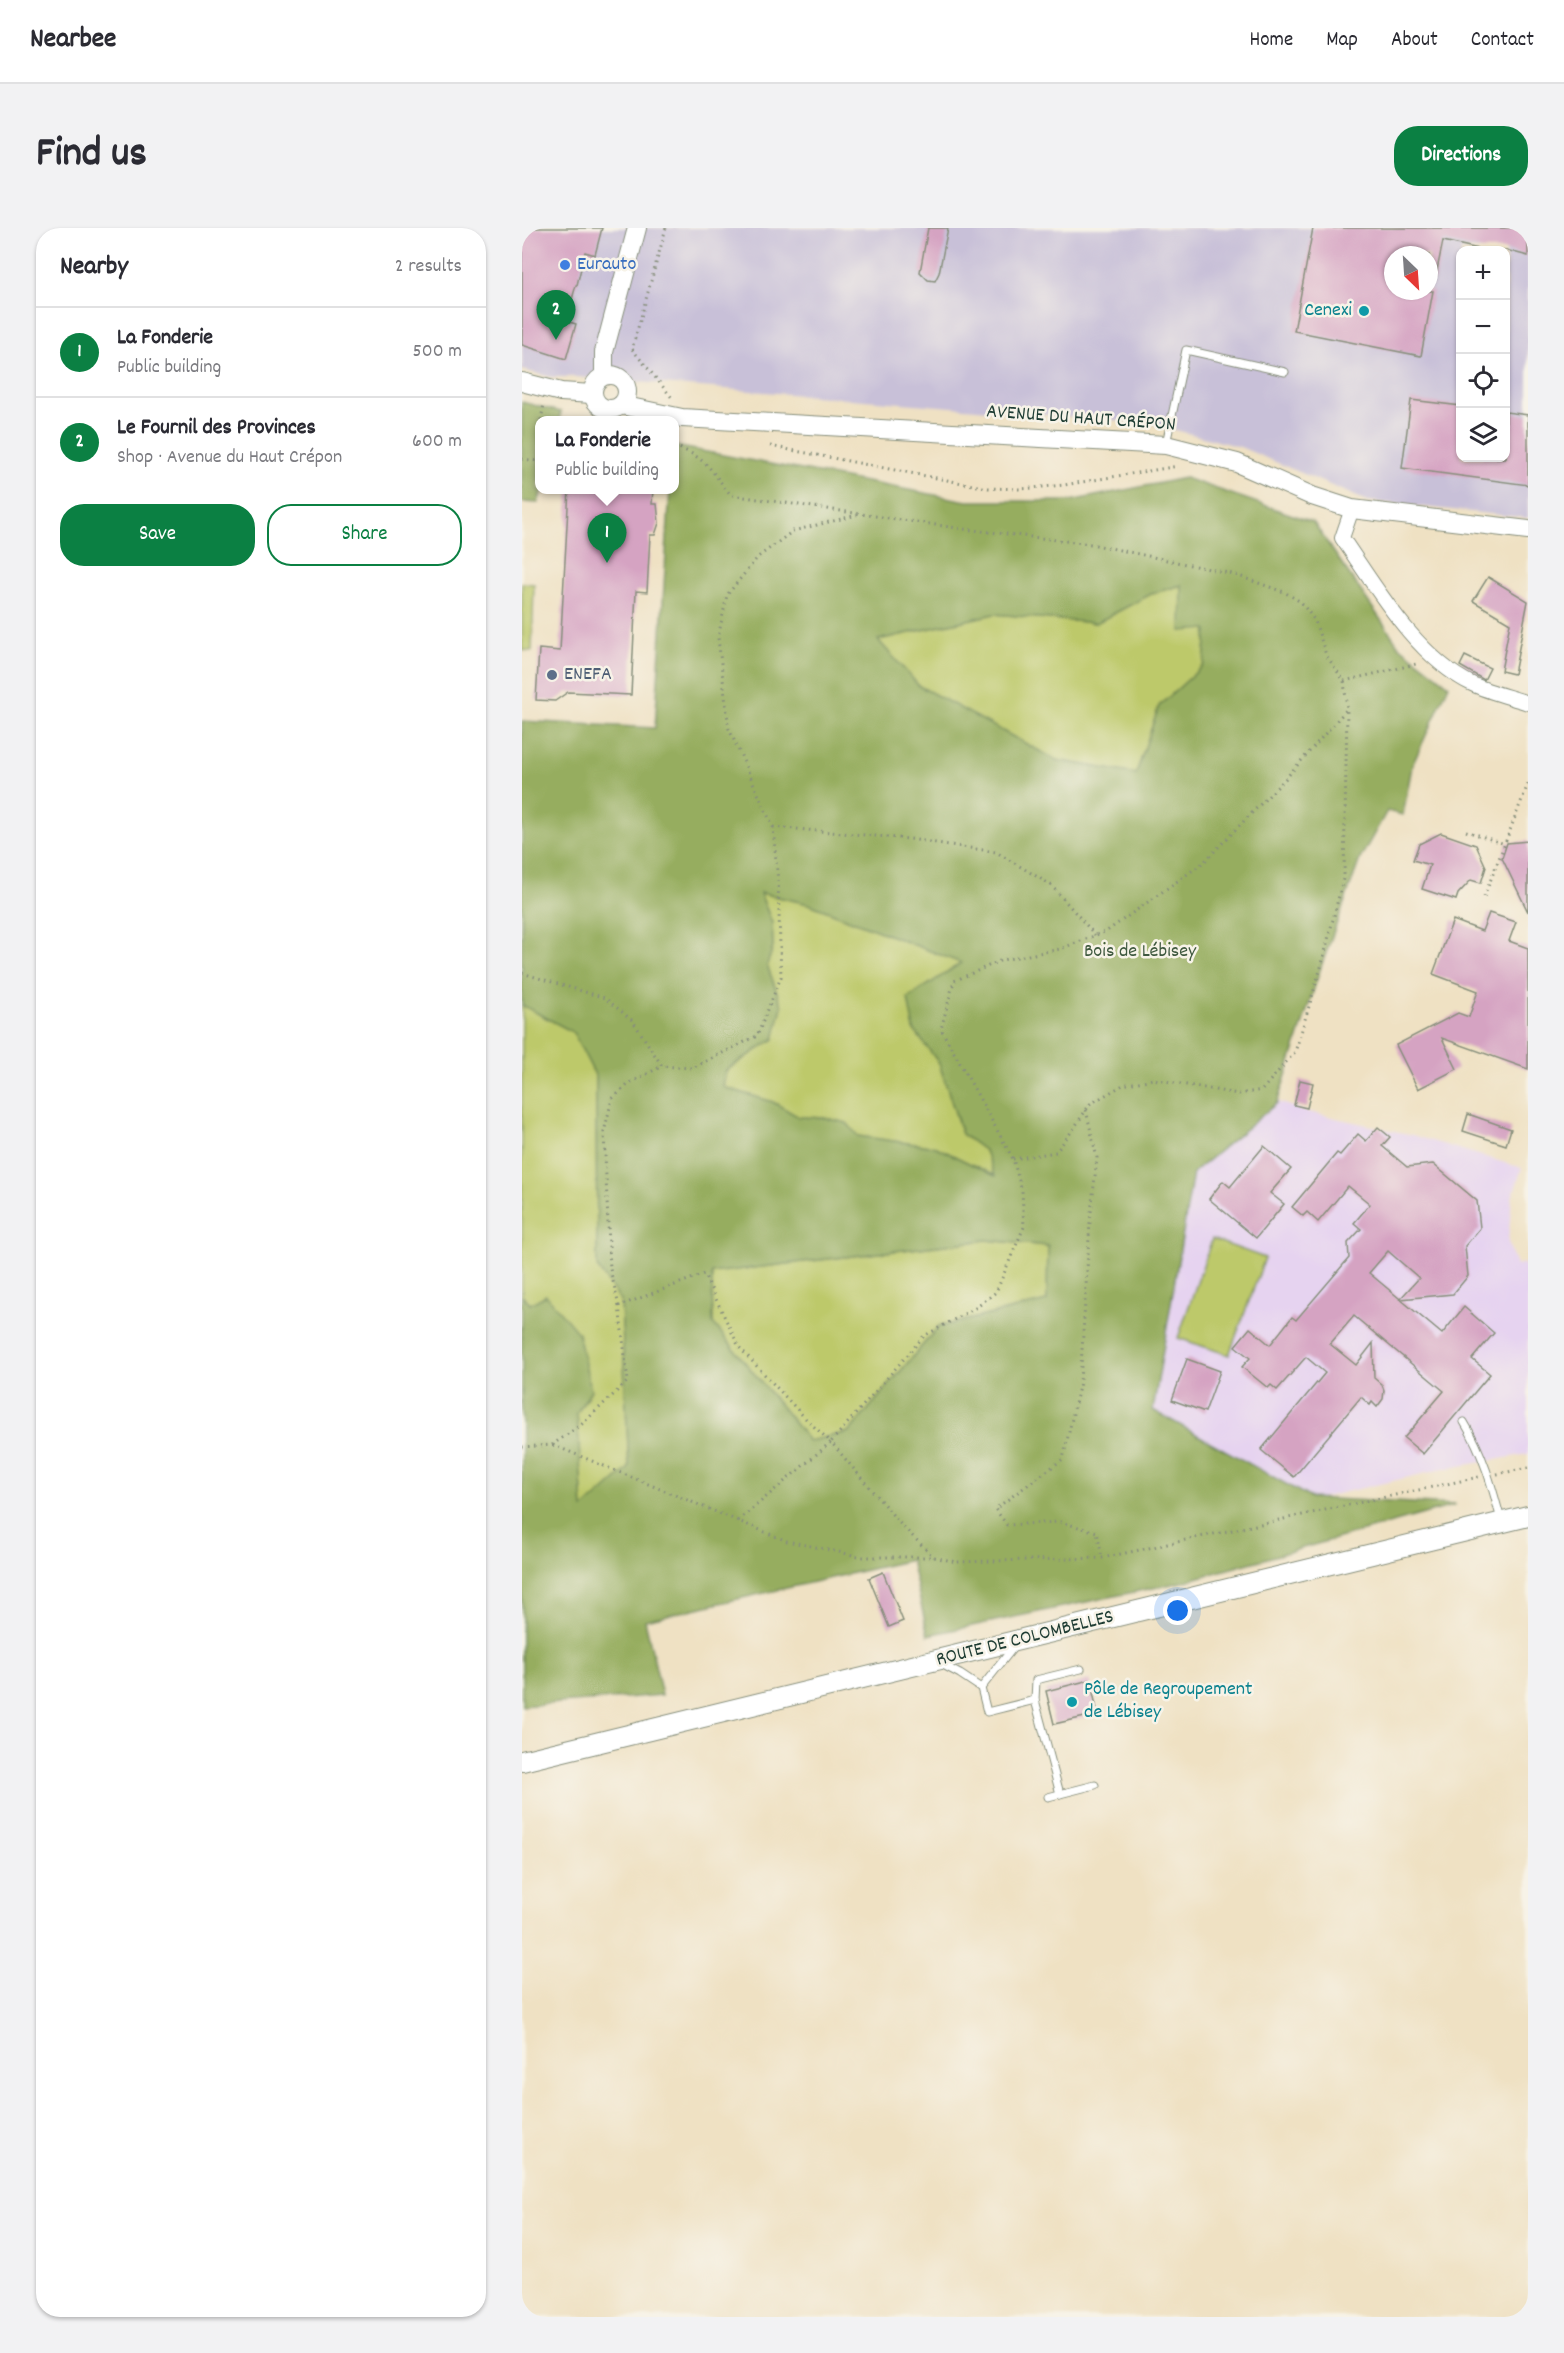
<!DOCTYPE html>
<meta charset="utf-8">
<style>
body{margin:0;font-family:Dekko,sans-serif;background:#f2f2f3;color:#2b2b33}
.controls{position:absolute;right:18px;top:18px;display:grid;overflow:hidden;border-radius:12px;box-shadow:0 2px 4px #0004}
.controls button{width:54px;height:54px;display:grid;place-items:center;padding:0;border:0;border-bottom:2px solid #e1e1e2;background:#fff;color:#2b2b33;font:30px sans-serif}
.compass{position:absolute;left:862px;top:18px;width:54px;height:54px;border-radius:50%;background:#fff;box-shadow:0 2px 4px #0004;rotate:155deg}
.you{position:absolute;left:656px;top:1383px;width:21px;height:21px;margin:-15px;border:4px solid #fff;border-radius:50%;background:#1a73e8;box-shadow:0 0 0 9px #1a73e833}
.badge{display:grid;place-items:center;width:39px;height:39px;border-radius:50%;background:#0b8043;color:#fff;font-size:20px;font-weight:700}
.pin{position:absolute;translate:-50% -50px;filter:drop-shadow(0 2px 3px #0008)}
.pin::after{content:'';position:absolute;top:32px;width:21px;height:18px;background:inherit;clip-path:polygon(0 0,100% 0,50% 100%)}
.popup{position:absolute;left:13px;top:188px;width:144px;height:78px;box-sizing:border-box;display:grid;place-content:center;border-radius:12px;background:#fff;filter:drop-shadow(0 2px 4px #0005);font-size:20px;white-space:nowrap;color:#7c7c81}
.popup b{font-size:22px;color:#2b2b33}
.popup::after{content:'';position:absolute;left:50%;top:100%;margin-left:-12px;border:12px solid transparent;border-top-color:#fff}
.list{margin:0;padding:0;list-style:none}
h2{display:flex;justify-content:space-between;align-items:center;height:78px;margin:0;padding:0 24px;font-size:26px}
h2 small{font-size:20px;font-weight:400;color:#7c7c81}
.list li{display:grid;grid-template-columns:39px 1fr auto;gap:18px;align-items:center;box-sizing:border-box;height:90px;padding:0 24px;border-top:2px solid #e1e1e2}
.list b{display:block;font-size:22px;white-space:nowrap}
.list p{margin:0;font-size:20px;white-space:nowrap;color:#7c7c81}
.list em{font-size:20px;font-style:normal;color:#7c7c81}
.actions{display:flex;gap:12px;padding:18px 24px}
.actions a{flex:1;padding:14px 0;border:2px solid #0b8043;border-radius:24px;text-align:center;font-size:21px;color:#0b8043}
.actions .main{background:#0b8043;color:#fff}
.icon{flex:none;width:33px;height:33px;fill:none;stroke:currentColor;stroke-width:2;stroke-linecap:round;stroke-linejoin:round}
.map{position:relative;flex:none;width:1006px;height:2089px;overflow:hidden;border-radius:24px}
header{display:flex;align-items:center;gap:36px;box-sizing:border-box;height:84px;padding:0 30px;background:#fff;border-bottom:2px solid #e1e1e2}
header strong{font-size:28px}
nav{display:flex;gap:33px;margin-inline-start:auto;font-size:21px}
.intro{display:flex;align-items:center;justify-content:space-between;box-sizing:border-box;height:144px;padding:0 36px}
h1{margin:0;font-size:42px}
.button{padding:15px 27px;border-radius:24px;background:#0b8043;color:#fff;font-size:21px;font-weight:700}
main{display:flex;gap:36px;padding:0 36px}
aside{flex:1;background:#fff;border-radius:24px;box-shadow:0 2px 4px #0004}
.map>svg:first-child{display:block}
.built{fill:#e6d3f0}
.industrial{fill:#c8c0d8;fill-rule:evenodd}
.green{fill:#bdc96b;stroke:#6e8350;stroke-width:1.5}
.forest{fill:#96ad5f;stroke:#5a754a;stroke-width:1.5;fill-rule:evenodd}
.building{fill:#d5a3c2}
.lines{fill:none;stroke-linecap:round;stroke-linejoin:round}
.service-casing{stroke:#878f7c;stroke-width:9}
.minor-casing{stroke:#878f7c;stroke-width:16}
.tertiary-casing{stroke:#878f7c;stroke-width:20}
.secondary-casing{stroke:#878f7c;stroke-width:22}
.path{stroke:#878f7c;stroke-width:3;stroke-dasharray:1.5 4.5;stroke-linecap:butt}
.service{stroke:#fff;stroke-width:7}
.minor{stroke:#fff;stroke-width:14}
.tertiary{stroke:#fff;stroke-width:18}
.secondary{stroke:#fff;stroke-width:20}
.shop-dot{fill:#3f7fe0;stroke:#f7f3e8;stroke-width:2}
.culture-dot{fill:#0f9aa8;stroke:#f7f3e8;stroke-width:2}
.service-dot{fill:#5c6f8a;stroke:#f7f3e8;stroke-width:2}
.labels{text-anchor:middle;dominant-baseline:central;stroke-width:5;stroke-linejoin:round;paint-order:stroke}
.shop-label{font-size:20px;fill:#366cbe;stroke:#f7f3e8;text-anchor:start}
.culture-label{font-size:20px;fill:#0d838f;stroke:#f7f3e8;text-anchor:end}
.street-label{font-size:20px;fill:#1f3d34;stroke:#f7f3e8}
.service-label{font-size:20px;fill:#4e5e75;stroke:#f7f3e8;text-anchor:start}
.park-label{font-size:20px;fill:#3f593f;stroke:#f7f3e8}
</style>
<header>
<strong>Nearbee</strong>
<nav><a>Home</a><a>Map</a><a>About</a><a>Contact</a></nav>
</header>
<div class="intro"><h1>Find us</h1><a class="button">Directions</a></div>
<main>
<aside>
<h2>Nearby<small>2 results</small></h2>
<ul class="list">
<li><span class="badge">1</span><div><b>La Fonderie</b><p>Public building</p></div><em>500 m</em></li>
<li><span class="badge">2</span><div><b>Le Fournil des Provinces</b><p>Shop · Avenue du Haut Crépon</p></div><em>600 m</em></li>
</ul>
<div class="actions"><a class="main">Save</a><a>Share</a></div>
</aside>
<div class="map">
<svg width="1006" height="2089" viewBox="0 0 1006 2089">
<rect width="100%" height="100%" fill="#f7f3e8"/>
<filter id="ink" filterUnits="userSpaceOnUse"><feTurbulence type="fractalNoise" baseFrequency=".0167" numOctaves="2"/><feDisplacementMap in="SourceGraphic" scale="12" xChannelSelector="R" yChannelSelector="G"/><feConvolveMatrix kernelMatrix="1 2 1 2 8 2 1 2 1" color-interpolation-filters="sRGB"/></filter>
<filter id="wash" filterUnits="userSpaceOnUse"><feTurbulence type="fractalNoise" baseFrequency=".008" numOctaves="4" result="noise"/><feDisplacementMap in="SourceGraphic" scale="24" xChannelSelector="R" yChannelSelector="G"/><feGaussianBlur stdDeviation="1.35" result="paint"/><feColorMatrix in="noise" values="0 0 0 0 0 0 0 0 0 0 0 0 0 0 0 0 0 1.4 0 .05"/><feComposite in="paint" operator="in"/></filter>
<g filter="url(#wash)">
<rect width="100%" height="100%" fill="#efe1c3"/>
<path class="built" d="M641,834L782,883L890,907L1000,940L990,970L986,1014L994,1038L1002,1035L1006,1046V1226L921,1241L641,1307L595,1313Z"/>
<path class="industrial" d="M0,0H1006V290L845,273L718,219L627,195L54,149H29L0,142ZM939,22H984V230H939ZM871,27H907V63H871Z"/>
<g class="green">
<path d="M0,355L12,356L10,423L0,422Z"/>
<path d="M661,357L685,401L682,437L637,478L614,546L534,532L397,458L356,412L472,386L574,395L631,365Z"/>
<path d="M238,665L287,676L440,735L392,802L417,835L440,906L463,923L474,948L414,919L335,908L304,890L276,889L251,874L201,859L204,843L252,811L260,778L245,737L251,719L250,695Z"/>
<path d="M0,777L51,804L74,849L75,1039L99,1073L107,1240L61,1282L55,1185L69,1162L8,1076L0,1068Z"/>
<path d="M690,1011L743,1030L707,1127L656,1110Z"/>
<path d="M464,1012L526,1018L525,1073L416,1099L327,1204L287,1213L191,1095L189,1045Z"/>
</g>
<g class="forest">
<path d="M0,174L39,184L37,192H17V262H20L16,275L0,274Z"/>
<path d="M153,218L445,273H548L663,250L791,294L877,418L927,457L890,538L881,587L865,583L838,631L800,736L755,875L671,945L631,1182L789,1270L934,1277L660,1354L406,1407L389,1332L123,1392L140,1467L0,1478V1068L8,1076L24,1067L56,1105L69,1162L55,1185L61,1281L107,1240L99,1073L75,1039L74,849L51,804L0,777V493L133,500L148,262H152ZM660,357L659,403L685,401L682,437L637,478L614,546L534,532L397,458L356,412L472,386L574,395L631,365ZM238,665L287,676L439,735L386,770L392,802L417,835L440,906L463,923L473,948L414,919L336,908L325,895L304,890L277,889L251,874L201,859L204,842L252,811L260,778L245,737L251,719L250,695ZM464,1012L526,1018L525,1073L416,1099L327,1204L287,1213L191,1095L190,1045Z"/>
</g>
<g id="blocks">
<g class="building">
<path d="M6,0H80L73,27L63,24L55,57H54L44,93L54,96L44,131L0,117V22Z"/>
<path d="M406,0H426L417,45L413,53L406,52L398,44Z"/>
<path d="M791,0H1006V28L984,22H961L921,13L913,52H907V27H871V63H911L899,128L772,103Z"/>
<path d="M889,172L939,178V230H984V184L1006,187V257L880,240Z"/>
<path d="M47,261H131L130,276H135L137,295L133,307H128L125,364L114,363L109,467L46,464L33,473L14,472L17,421L38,423Z"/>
<path d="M966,349L1006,373L992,446L979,443L988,395L951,373Z"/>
<path d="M943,428L968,440L962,452L938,438Z"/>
<path d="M919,605L954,617L964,639L959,655L949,652L936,666L934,672L900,661L908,637L891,632L897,616Z"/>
<path d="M1006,613V684L980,630L985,615Z"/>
<path d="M967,685L994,694L987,713L1006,720V841L920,810L935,841L896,861L874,817L936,785L947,789L956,763L911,746L931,692L960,703Z"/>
<path d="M778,852L791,855L785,880L772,877Z"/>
<path d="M946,886L989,901L984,917L941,903Z"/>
<path d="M856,899L868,909L860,918L885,939L911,936L955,973L958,1000L943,1018L946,1048L931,1066L878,1071L897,1050L866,1023L847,1045L920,1106L942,1079L972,1105L950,1131L968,1146L901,1226L882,1210L922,1163L832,1088L808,1116L834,1137L851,1115L852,1150L860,1157L862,1162L861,1171L855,1179L850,1174L848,1177L839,1169L772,1249L739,1222L803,1145L784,1129L755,1162L749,1157L746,1160L720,1139L728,1130L713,1118L728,1100L748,1117L770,1089L774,1092L827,1030L826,1015L839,1001L832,995L848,976L826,958L796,994L785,984L781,988L770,979L815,925L818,927L836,906L844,913Z"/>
<path d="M742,918L769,941L748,965L762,976L734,1010L687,971L701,953L708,959Z"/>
<path d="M665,1131L698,1143L683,1184L650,1172Z"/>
<path d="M361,1344L381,1393L367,1399L347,1350Z"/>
<path d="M568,1452L576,1486L532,1496L524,1463Z"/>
</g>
</g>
</g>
<g filter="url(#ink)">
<use href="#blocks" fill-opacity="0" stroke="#878f7c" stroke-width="1.5"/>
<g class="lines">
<defs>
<g id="service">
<path d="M644,216L664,122L763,144"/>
<path d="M942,1194C961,1225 970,1258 979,1292"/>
<path d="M419,1436L438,1446L459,1460L465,1484L513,1472"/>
<path d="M459,1460L491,1420"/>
<path d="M538,1566L513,1472L514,1452L559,1441"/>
<path d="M526,1569L573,1557"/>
</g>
<path id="minor" d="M830,281L820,310C854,359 894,429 950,456C967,464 988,469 1006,475"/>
<g id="tertiary">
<circle cx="88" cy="164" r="17"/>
<path d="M82,147V124L115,0"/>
<path d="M0,154L39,164L70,166"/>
<path d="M99,177L160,190L644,217L715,235L790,268L830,281L1006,302"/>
</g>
<path id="secondary" d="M0,1533L1006,1288"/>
</defs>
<use href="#service" class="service-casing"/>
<use href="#minor" class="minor-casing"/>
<use href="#tertiary" class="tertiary-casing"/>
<use href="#secondary" class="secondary-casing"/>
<g class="path">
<path d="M144,0L110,121L151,171"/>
<path d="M19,192L22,176"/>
<path d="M248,218L466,260L499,261L542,257L656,238"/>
<path d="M0,231L17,233"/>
<path d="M822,453L894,436"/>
<path d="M251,599L388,611L474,624L529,657L573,707"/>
<path d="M944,603L983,616"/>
<path d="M962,669L1006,556"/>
<path d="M0,745L83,770L111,793L140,838L170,840L235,808L259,749L256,654L251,599L207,501L196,410L205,367L236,329L271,303L335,287"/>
<path d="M564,882L575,930L568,994L558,1154L541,1231L473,1281L485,1297L538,1294L575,1304L580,1330"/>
<path d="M491,931L534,924L550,903L568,876L601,857L631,851L716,866L740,862L773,824L800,736L822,647L825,481"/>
<path d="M97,1078L88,1041L82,904L90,871L108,855L140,838"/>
<path d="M31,1217L265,1313L340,1329H412L434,1334L580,1330L957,1249"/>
<path d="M0,1219L30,1217L60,1196L106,1153L97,1078L182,1046L217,1119L285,1192L309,1214L402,1108L455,1079L474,1064L502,999L500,963L491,931L419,801L432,753L480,732L538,721L585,703L681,635L764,550L825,481L822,453L804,427L793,393L779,374L762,364L711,346L569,316L442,301L209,267C187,241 187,231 152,218"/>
<path d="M975,1246L1006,1240"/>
<path d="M216,1293L309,1214L380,1298L412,1329"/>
</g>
<use href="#service" class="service"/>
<use href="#minor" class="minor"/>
<use href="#tertiary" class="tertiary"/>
<use href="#secondary" class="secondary"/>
</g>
</g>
<circle class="shop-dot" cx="43" cy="37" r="6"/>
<g class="culture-dot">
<circle cx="842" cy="83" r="6"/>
<circle cx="550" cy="1474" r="6"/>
</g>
<circle class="service-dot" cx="30" cy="447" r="6"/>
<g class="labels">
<g class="shop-label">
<text x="55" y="37">Eurauto</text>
</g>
<g class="culture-label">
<text x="830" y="83">Cenexi</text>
<text x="562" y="1462" text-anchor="start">Pôle de Regroupement<tspan x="562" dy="23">de Lébisey</tspan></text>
</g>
<g class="street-label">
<text transform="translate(559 191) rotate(4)">AVENUE DU HAUT CRÉPON</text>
<text transform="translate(503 1411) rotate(-14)">ROUTE DE COLOMBELLES</text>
</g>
<g class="service-label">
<text x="42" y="447">ENEFA</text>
</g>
<g class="park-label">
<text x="618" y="724">Bois de Lébisey</text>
</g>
</g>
</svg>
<div class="controls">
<button>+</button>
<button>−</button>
<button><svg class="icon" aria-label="locate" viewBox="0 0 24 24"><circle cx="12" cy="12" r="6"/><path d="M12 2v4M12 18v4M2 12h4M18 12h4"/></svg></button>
<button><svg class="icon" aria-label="layers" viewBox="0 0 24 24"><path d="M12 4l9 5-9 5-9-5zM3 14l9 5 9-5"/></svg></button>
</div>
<svg class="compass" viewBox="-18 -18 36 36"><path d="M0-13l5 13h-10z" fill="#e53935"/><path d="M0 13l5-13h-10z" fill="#7c7c81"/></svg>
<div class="you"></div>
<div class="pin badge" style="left:85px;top:335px">1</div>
<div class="popup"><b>La Fonderie</b>Public building</div>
<div class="pin badge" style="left:34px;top:112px">2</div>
</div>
</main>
